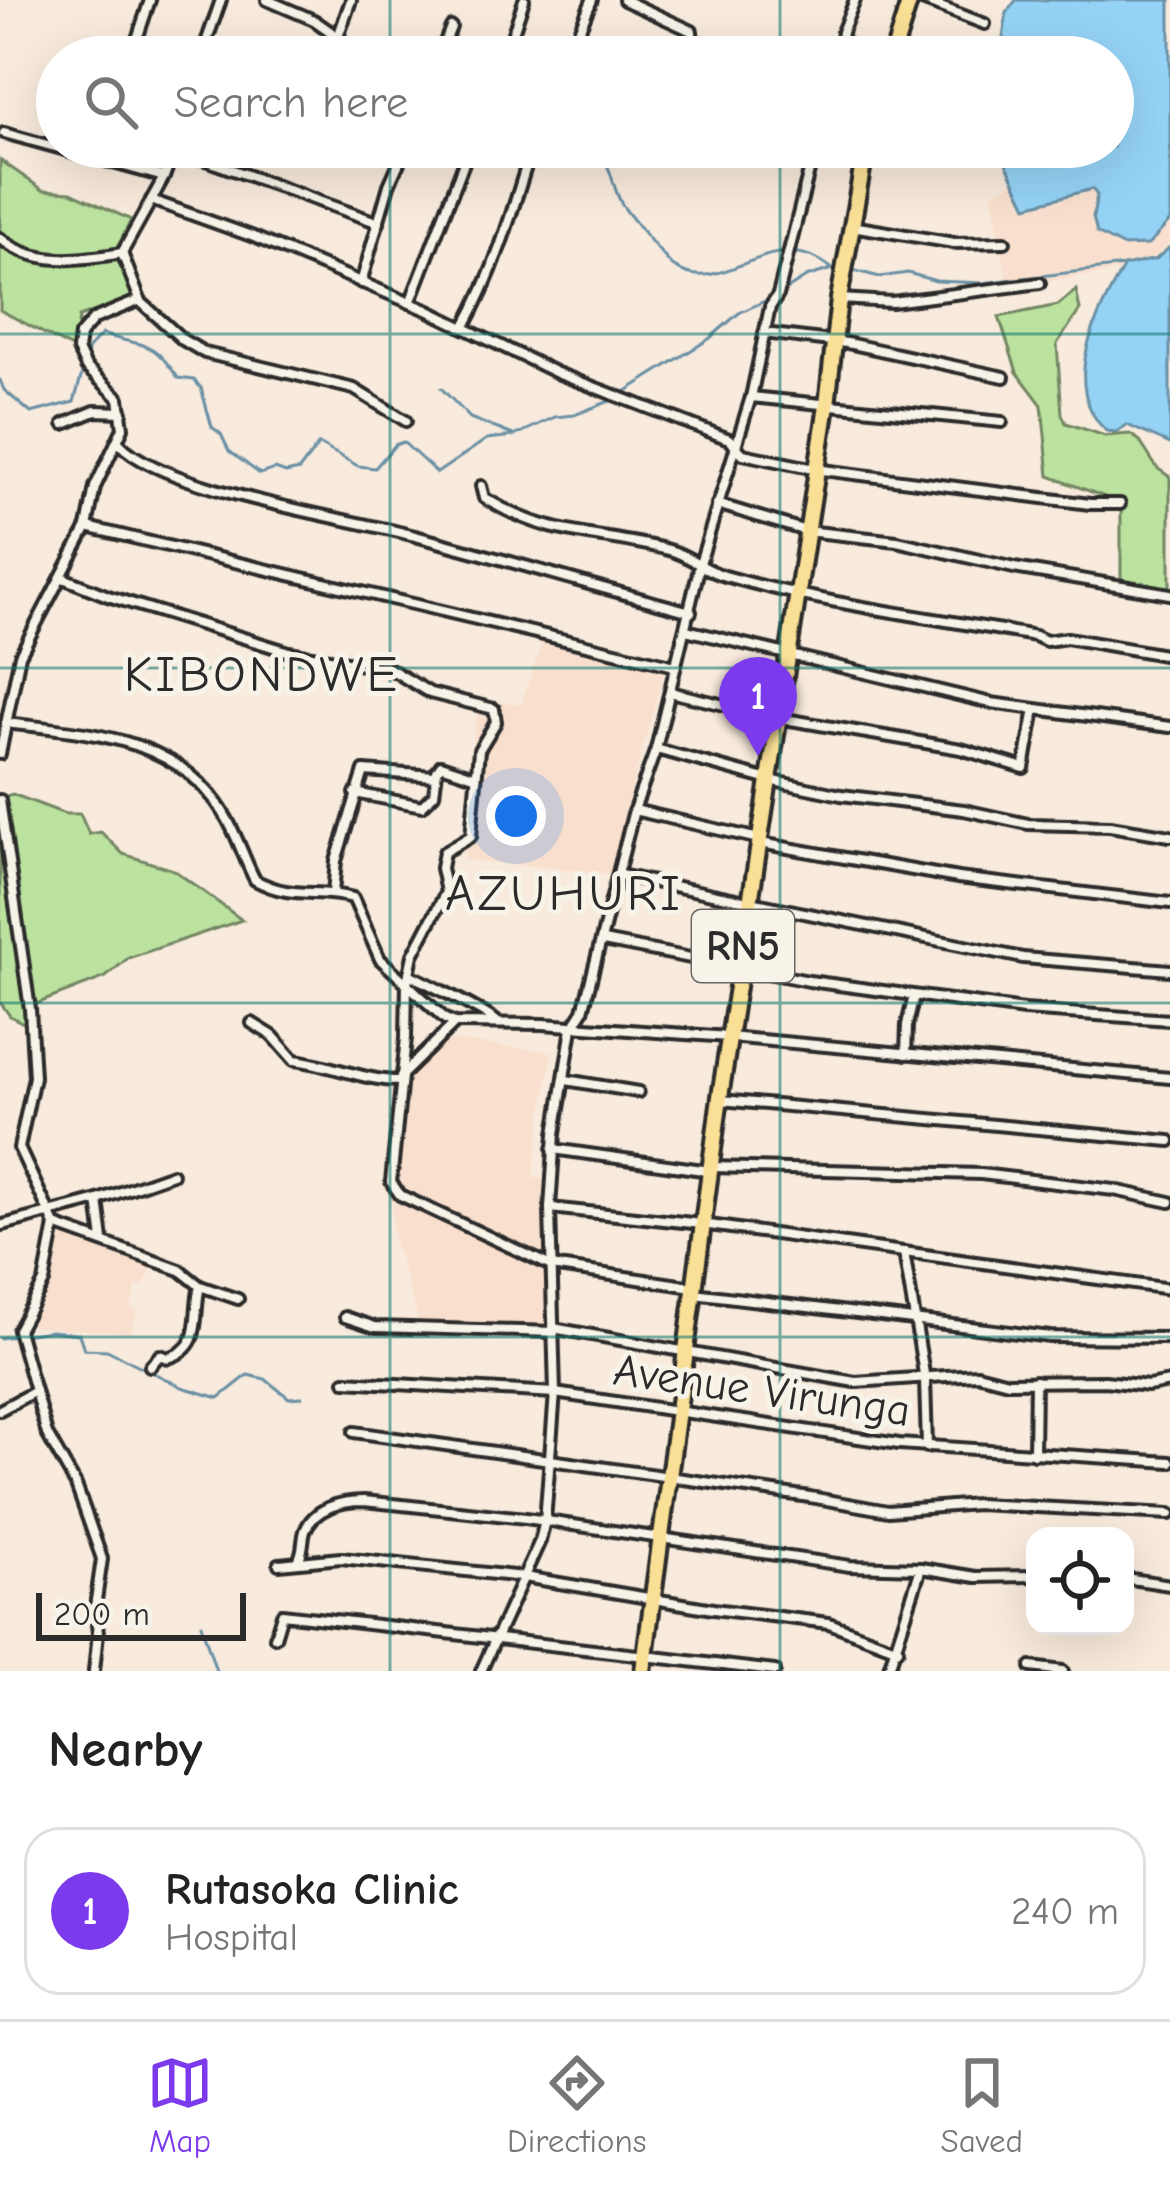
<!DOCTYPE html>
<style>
body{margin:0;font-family:"Comic Neue",sans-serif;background:#f2f2f2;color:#222}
.controls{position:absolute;right:36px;bottom:36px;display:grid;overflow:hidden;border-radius:24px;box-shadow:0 12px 48px #0002}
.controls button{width:108px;height:108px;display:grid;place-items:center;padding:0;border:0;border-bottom:3px solid #e0e0e0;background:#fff;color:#222;font:60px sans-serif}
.scale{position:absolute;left:36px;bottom:30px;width:210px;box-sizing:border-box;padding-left:12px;border:6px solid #2b2b2b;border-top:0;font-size:33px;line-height:42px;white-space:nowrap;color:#2b2b2b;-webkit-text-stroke:9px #f7f3e8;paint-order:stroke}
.you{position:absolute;left:516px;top:816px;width:42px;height:42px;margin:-30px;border:9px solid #fff;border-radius:50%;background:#1a73e8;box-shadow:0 0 0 18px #1a73e833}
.badge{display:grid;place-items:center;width:78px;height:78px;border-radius:50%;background:#7c3aed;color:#fff;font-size:39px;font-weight:700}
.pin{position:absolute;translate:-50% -99px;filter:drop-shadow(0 3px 6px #0008)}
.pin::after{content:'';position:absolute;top:63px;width:42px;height:36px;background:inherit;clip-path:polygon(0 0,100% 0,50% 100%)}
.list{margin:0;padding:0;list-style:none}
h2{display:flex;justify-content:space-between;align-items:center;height:156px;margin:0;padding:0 48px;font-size:51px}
h2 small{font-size:39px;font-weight:400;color:#767676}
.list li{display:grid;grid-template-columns:78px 1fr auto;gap:36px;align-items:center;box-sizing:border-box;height:168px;margin:0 24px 24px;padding:0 24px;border:3px solid #e0e0e0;border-radius:36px}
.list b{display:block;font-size:45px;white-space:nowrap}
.list p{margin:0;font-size:39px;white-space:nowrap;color:#767676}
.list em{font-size:39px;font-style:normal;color:#767676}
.icon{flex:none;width:66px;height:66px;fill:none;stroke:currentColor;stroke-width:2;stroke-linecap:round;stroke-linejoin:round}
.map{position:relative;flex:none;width:1170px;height:1671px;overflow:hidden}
.search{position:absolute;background:#fff;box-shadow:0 12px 48px #0002;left:36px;right:36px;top:36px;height:132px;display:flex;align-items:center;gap:30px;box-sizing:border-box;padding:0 42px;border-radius:66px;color:#767676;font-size:45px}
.sheet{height:348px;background:#fff}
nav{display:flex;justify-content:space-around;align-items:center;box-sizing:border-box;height:168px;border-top:3px solid #e0e0e0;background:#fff;font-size:33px;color:#767676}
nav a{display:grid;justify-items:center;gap:6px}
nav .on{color:#7c3aed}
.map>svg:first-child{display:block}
.built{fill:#f9e0ce}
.green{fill:#bbe29e;stroke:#738664;stroke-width:3}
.water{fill:#95d3f6;stroke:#6b90a5;stroke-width:3}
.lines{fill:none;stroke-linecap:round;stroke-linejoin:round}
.stream{stroke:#6b90a5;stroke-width:3}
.minor-casing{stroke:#2b2b2b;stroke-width:16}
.trunk-casing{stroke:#2b2b2b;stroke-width:22}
.minor{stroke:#f7f3e8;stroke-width:8}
.trunk{stroke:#fadf96;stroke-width:14}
.grid{fill:none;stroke:#0f766e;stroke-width:3;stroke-opacity:0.55}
.labels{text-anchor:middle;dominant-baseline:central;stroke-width:10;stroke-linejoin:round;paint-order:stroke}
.shield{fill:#f7f3e8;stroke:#686764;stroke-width:3}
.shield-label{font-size:42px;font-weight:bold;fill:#2b2b2b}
.street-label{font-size:45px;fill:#2b2b2b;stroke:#f7f3e8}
.quarter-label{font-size:51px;letter-spacing:3px;fill:#2b2b2b;stroke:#f7f3e8}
</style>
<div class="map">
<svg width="1170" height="1671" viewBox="0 0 1170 1671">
<rect width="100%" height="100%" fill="#f8eadc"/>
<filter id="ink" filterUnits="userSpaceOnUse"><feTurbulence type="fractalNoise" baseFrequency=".00833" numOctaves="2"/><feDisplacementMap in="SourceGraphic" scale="24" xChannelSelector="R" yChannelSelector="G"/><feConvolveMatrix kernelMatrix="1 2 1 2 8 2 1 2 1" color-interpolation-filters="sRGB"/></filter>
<g filter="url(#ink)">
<g class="built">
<path d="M1015,182L1028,206L1089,188L1097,195L1094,224L1148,245L1170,221V248L1129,270L1005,287V267L992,194Z"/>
<path d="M544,637L666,665L626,809L612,874L464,860L468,777L478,702L521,704Z"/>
<path d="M439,1039L552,1052L533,1176L547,1181L548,1330L420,1325L393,1237L392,1200L384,1188L391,1086Z"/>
<path d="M61,1229L154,1264L143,1286H136L131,1308L137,1311L131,1333L22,1326L42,1295Z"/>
</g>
<g class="green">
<path d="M0,160L43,190L71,192L131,220L117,248L133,297L79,317L75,350L0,310Z"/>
<path d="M1076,290L1080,310L1057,344L1062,414L1066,423L1105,436L1130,434L1139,440L1157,468L1170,477V589L1121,579V503L1049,476L1042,405L1017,372L999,317L1058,305Z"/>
<path d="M12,794L65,814H80L89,834L101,832L123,854L174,870L242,920L128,958L106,977L36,1004L27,1025L10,1016L0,1002V798Z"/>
</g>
<g class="water">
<path d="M1016,0H1170V221L1148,245L1122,246L1097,233L1093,217L1097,195L1092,189L1027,206L998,147H1113V57H1000L1007,12Z"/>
<path d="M1170,247V444L1127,425L1116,432L1106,431C1058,384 1098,312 1124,266L1156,259Z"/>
</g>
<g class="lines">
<g class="stream">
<path d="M216,41L265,50L270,57"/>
<path d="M480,147L512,155L530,149"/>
<path d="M593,147C616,172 608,175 621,203C624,209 668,263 674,267C725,300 770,220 831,268"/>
<path d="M852,270L880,277L908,273L936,281L982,283L1124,266"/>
<path d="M779,294L806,277L832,269"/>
<path d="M85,361L89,348L102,334C146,349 149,336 178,378L194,380L201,388L212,427L221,434L229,451L260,474L275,469L286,473L299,470L319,444L358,466L375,468L395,445L403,442L437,473L487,439L514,436L555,417L574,415L615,399"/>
<path d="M0,380L4,390L31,413L74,402L83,370"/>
<path d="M441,388L470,418L513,435"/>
<path d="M623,393L709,339L739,313L771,298"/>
<path d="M0,1338L51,1331L79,1334L84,1349L107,1350L182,1387L219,1398L248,1375L265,1379L289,1398L302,1397"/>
<path d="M201,1624L216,1671"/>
</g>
<defs>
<g id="minor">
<path d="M267,0L314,20L338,37L351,0"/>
<path d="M624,0L692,31L694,57"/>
<path d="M922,0L985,24"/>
<path d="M842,39L862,57"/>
<path d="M131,57L150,0"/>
<path d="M201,57L221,0"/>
<path d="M439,57L451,27"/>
<path d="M505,57L524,0"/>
<path d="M568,57L592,0"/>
<path d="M838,57L842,32L855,0"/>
<path d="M4,133L164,177"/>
<path d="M819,147L863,161"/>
<path d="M175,149L379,223"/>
<path d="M151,200L254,237L427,310L557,373L729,439L743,454L815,469L1090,504H1120"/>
<path d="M852,226L954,243L1005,242"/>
<path d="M0,238C34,267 81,260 122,253"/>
<path d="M361,283L389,185L406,147"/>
<path d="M839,299L892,302L1040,283"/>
<path d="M140,301L183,340L205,353L354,389L406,421"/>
<path d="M410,303L470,147"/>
<path d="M464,328C495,272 513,209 532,147"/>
<path d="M764,333L847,343L1004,377"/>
<path d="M751,397L1002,422"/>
<path d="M64,424L95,411L122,412"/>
<path d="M119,443C161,490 349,518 415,536C508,560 599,588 691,612"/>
<path d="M481,486L484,498C554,540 596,531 669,550C692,556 702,570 725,576C827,605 931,617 1035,636L1046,641L1067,638L1170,656"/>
<path d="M717,504L806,531L897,541L1014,568L1170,594"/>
<path d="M87,527L675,666"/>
<path d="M63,578L108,596L289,652L392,670L430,693L494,709L496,722L479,750L471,836L444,852L441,868L446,892L413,955L407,983L406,1038L391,1182L400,1195L551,1266L693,1287"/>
<path d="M686,630L991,703L1170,727"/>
<path d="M670,692L779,718L961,749L1024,768L1035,709"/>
<path d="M6,723C87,733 175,735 223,812C237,834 243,857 255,880C294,901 315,887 353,898L380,959L445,1019L455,1023L543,1024L729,1037L1170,1078"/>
<path d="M656,749L769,780L841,795L964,810L1028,824L1110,826L1170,836"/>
<path d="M0,754L20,655L87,527L95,487L123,428L119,398L86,367L78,350L80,335L94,319L140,300L122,253L164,177L175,147"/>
<path d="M355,793L422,806L434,794L437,771L441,765L474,776"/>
<path d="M0,800L30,1009L34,1077L19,1148L55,1225L44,1282L18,1330L47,1434L76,1485L102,1559L95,1607L98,1633L94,1671"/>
<path d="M634,810L759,839"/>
<path d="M760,843L958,878L1170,903"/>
<path d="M620,875L1023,958L1170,970"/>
<path d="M333,893L336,861L364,771L435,776"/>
<path d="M603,941L809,981L1024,1010L1170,1020"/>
<path d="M409,974C426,983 491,1014 498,1023"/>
<path d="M252,1023L273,1036L294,1060C330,1064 364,1081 401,1081"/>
<path d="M906,1054L907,1025L914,996"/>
<path d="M401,1076L455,1023"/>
<path d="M566,1080L638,1092"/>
<path d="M721,1100L1170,1141"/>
<path d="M553,1149L710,1171"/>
<path d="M712,1167L981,1174L1114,1190L1170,1202"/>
<path d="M98,1200L103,1240"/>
<path d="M550,1208L702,1224L1170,1289"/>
<path d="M3,1225L98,1200L172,1174"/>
<path d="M55,1225L180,1270L200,1286L238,1299"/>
<path d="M904,1252L925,1380L927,1447"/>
<path d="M694,1293L1050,1337L1170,1338"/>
<path d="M345,1317L375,1327L554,1332"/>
<path d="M553,1328L855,1382L977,1374L1008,1382L1105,1381L1148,1386L1170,1382"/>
<path d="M150,1366L160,1355L168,1358C205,1347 192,1315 200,1286"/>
<path d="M345,1381L555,1393L899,1444L1170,1462"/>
<path d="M0,1410L35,1391"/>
<path d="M354,1432L810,1497L888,1511L977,1504L1170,1514"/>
<path d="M1034,1454L1035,1381"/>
<path d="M299,1559C304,1549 302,1541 305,1531C314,1507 343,1501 364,1501L526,1518L850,1566L921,1568L976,1577L1035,1576"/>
<path d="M279,1564L341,1558L524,1577L713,1609L829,1623L898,1649"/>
<path d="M1125,1578L1170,1585"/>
<path d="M275,1637L282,1614L775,1671"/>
<path d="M1031,1667L1063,1671"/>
<path d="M481,1671L540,1541L545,1521L555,1393L550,1208L555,1134L572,1028L583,1011L634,810L656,749L701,560L751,397L770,307L778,295L815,147"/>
<path d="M888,1671L921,1568"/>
</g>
<g id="trunk">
<path d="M892,57L910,0"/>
<path d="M643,1671L720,1097L827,405L839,299L866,147"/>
</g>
</defs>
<use href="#minor" class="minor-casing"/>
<use href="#trunk" class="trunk-casing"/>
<use href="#minor" class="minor"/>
<use href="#trunk" class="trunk"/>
</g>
</g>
<path class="grid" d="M390,0V57M780,0V57M390,147V1671M780,147V1671M0,334H1170M0,668H1170M0,1003H1170M0,1337H1170"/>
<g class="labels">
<rect class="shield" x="692" y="910" width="102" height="72" rx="9"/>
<g class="shield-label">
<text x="743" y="946">RN5</text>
</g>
<g class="street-label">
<text transform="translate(762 1390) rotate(8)">Avenue Virunga</text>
</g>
<g class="quarter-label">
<text x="262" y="674">KIBONDWE</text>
<text x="564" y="893">AZUHURI</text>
</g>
</g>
</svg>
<div class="controls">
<button><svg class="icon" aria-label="locate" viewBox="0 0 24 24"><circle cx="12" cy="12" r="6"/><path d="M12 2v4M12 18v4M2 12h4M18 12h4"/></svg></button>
</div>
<div class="scale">200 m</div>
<div class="you"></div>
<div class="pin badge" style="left:758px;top:756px">1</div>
<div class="search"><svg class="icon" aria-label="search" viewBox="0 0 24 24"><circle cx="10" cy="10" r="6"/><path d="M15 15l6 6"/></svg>Search here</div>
</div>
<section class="sheet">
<h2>Nearby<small></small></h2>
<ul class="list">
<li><span class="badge">1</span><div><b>Rutasoka Clinic</b><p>Hospital</p></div><em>240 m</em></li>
</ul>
</section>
<nav>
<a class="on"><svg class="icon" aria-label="map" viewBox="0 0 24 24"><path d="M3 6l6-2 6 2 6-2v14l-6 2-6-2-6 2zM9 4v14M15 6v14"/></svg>Map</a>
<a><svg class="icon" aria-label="directions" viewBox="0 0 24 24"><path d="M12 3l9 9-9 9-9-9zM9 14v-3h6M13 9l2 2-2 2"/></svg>Directions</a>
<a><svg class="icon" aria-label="saved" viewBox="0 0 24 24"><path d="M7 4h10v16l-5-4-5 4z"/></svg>Saved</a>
</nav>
